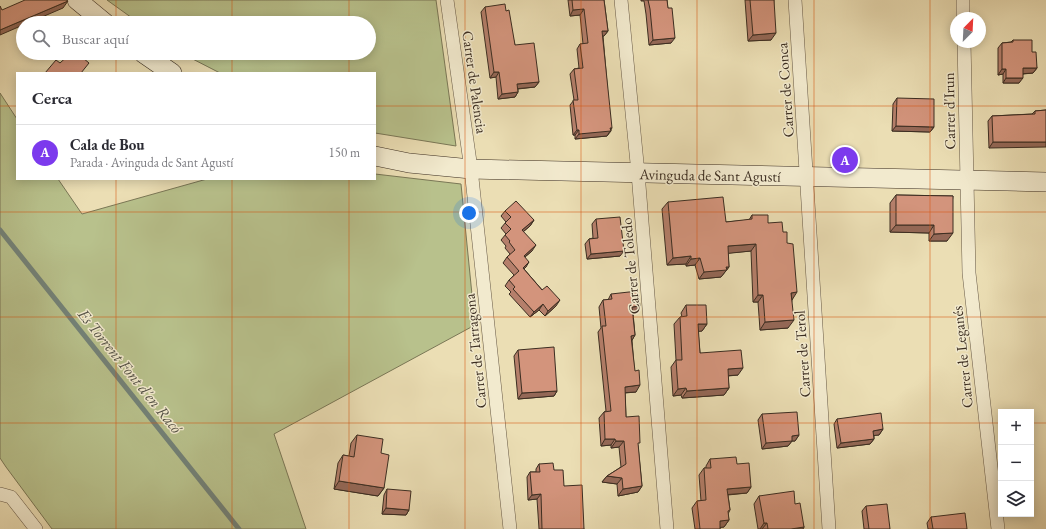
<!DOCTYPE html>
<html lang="es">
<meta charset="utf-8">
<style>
body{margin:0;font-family:"EB Garamond",serif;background:#f7f7f7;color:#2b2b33}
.controls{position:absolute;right:12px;bottom:12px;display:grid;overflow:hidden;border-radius:0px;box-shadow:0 2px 10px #0003}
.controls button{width:36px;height:36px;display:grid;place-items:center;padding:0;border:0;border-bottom:1px solid #e1e1e2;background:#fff;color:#2b2b33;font:20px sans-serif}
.compass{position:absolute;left:950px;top:12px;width:36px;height:36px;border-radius:50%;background:#fff;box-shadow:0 2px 10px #0003;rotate:24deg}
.you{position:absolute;left:469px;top:213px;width:14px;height:14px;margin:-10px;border:3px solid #fff;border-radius:50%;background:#1a73e8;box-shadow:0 0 0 6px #1a73e833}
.badge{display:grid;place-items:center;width:26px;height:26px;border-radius:50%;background:#7c3aed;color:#fff;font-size:13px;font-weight:700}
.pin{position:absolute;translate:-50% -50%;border:2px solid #fff;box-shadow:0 1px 4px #0006}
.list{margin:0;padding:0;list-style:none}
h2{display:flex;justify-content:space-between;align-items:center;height:52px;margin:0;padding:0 16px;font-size:17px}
h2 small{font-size:13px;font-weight:400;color:#7c7c81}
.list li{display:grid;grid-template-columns:26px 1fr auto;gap:12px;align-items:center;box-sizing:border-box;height:56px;padding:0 16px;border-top:1px solid #e1e1e2}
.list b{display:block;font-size:15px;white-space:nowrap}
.list p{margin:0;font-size:13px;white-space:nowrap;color:#7c7c81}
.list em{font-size:13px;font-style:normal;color:#7c7c81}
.icon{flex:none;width:22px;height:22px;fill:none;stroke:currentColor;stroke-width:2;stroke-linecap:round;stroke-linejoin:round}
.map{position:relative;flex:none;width:1046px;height:529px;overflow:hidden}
.search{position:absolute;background:#fff;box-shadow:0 2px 10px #0003;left:16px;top:16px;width:360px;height:44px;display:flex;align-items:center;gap:10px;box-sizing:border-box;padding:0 14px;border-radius:22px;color:#7c7c81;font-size:15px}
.panel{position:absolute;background:#fff;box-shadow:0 2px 10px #0003;left:16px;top:72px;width:360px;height:108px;border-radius:0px}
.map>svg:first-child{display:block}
.green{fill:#b8c18c;stroke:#7a7756}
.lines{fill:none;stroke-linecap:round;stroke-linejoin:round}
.stream{stroke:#738278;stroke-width:5}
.street-casing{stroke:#675946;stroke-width:14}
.secondary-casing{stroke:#3b2d21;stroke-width:20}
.street{stroke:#f2eace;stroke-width:13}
.secondary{stroke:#f2eace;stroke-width:19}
.wall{fill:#b57f6b;stroke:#3b2d21}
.shaded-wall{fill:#946857;stroke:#3b2d21}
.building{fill:#d3947c;stroke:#3b2d21}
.grid{fill:none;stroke:#d7550e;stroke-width:1;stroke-opacity:0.55}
.labels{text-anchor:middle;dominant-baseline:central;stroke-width:3;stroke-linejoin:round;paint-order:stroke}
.street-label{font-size:15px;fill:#3b2d21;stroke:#f2eace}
.water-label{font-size:16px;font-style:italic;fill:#525045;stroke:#f2eace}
</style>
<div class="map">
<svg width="1046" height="529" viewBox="0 0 1046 529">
<rect width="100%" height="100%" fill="#ebdeb4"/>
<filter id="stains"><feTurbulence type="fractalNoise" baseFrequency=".005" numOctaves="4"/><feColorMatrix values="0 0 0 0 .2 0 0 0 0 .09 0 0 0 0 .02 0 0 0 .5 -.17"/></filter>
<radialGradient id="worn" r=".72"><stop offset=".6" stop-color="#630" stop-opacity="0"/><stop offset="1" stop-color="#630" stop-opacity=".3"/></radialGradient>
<g class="green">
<path d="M107,0H436L456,146L375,133V73H220L181,53H369V23H139Z"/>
<path d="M0,93L17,119V179H58L82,214L207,179H375V174L461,184L475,325L274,434L306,529H52L6,467L0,458Z"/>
</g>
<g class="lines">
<path class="stream" d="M0,230L239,529"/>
<defs>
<g id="street">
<path d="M447,0L471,169L510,529"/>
<path d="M621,0L638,173L667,529"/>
<path d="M795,0L829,529"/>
<path d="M963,0V18"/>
<path d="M964,42L969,273L998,529"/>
<path d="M0,494L11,497L36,529"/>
</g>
<g id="secondary">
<path d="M77,0L105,23"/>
<path d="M143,53L172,73"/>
<path d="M375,156L409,163L471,169L1046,182"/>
</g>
</defs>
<use href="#street" class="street-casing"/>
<use href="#secondary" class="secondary-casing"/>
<use href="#street" class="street"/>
<use href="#secondary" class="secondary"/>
</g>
<g class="wall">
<path d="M568,0H604L608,31L604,36H603L611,131L607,136L575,139V135H573L570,105L574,100L570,74L574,69L579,68L577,49L580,44H583L580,15L570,16Z"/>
<path d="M641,0H667L671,43L649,45L646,14L644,1H641Z"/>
<path d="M745,0H774L771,40L748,41Z"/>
<path d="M485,7L506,11L515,45L539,82L535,87L518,89V92L515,97L498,99L496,77L490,78L481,12Z"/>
<path d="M1013,40L1032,52L1037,68L1033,73L1023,74L1019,83H1003V74L998,75V48L1002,43L1011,42Z"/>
<path d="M897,98L934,127L930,132L892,131L893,104Z"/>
<path d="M1046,110L989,148L988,121L992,116L1032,114L1035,111Z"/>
<path d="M896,195L953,196L947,241H929V233L890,232V203Z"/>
<path d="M668,202L726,222L749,220L752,215L768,223L783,232L792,300L788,328L760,330L758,302H753L751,251L728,253L729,267L721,277L699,279L695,265L686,266V264L667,265L662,209Z"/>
<path d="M505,211L534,220L530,226L523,232L532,251L525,257L526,267L524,269L556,306L545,316L539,310L530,317L509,294L511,292L505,286L509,280L514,275L503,263L507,257L510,254L505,248L506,246L501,240L506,234L501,228L506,222L501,216Z"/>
<path d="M596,219L620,256L587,259L585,244L589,239L593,238L592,224Z"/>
<path d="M611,294L635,312L633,313L635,335L632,340L636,392L625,393L626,417L638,446L642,486L638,492L618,496L617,484L602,482L607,476L621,467L619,447L611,448V445L601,446L599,418L604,412L606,411L598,332L601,328L599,307L603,300H608Z"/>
<path d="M686,305L707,324L702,331H698L700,353L738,375L728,376L729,388L724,395L682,398L681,395L673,396L671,367L676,360L674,324L680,317H682L681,313Z"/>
<path d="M518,350L557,391L554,396L518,399L514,356Z"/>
<path d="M762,414L799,435L795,441H792L788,446L762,449L758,420Z"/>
<path d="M837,419L883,429L879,435H874V439L870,444L837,448L834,424Z"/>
<path d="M357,435L381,453L384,488L378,496L334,489L338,463L343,455L349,456L351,443Z"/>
<path d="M710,459L737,464L751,487L747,493L728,495L730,510L728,514L729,520L724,527H720V529H695L692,508L697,501H701L699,475L704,468H706V466Z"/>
<path d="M539,464L554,470L564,486L584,529H539L537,499L528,500L527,477L530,472H536V469Z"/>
<path d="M387,489L409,510L406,515L382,514L384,495Z"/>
<path d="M759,496L795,504L804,527L803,529H758L754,504Z"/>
<path d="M866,506L890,529H864L862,511Z"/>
<path d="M931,517L967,529H928L927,523Z"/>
</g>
<g class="shaded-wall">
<path d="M68,1L63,8L28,23H23V25L0,35V30Z"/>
<path d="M584,9L580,15L570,16L573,10Z"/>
<path d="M602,31H608L604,36H598Z"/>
<path d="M776,33L771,40L748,41L753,35Z"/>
<path d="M675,38L671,43L649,45L653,40Z"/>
<path d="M1023,68H1037L1033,73L1019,74Z"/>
<path d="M1002,69H1006L1003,74L998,75Z"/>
<path d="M494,72H499L496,77L490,78Z"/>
<path d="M1006,78H1023L1019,83H1003Z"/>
<path d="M539,82L535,87L514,89L517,84Z"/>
<path d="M518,92L515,97L498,99L502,94Z"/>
<path d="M896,126L934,127L930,132L892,131Z"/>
<path d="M610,128H612L607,136L575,139L579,134Z"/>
<path d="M577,130H579L575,135H573Z"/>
<path d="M993,142H1046V147L989,148Z"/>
<path d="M534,220L530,226L518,236L522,230Z"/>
<path d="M896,225H934L929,233L890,232Z"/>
<path d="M953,233L947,241H929L934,234Z"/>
<path d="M756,244L751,251L722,254L728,246Z"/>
<path d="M536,245L532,251L520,261L524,256Z"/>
<path d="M624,251L620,256L587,259L591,254Z"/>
<path d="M691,256L686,264L667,265L673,258Z"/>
<path d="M700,258L695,265L686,266L691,259Z"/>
<path d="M529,262L526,267L519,273L523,268Z"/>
<path d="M726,267H729L721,277L699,279L704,272Z"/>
<path d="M797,292L792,300L791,293Z"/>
<path d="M758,295H763L758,302H753Z"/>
<path d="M560,300L556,306L545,316L548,311Z"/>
<path d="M543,304L539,310L530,317L534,312Z"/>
<path d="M640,306L635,312L627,313L632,307Z"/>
<path d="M794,320L788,328L760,330L765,322Z"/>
<path d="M698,324H707L702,331L693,332Z"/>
<path d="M635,335L631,342V336Z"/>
<path d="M743,368L738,375L723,376L728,369Z"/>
<path d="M640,385L636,392L620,393L625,387Z"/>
<path d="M686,388L681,395L673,396L678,389Z"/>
<path d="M729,388L724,395L682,398L687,391Z"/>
<path d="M557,391L554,396L518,399L522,393Z"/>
<path d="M883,429L879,435L869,436L873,431Z"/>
<path d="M799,435L795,441H792L788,446L762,449L766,443L792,436Z"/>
<path d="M605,439H615L611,445L601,446Z"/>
<path d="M874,439L870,444L837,448L841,443Z"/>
<path d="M616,441H624L619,447L611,448Z"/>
<path d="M607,476L622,478L617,484L602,482Z"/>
<path d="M339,481L384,488L378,496L334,489Z"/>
<path d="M642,486L638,492L618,496L623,489Z"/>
<path d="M751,487L747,493L722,495L727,489Z"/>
<path d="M541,494L537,499L528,500L532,495Z"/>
<path d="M386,508L409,510L406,515L382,514Z"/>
<path d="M729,520L724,527L715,528L720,521Z"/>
<path d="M764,523H767L762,529H760Z"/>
<path d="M804,527L803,529H791Z"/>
</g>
<g class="building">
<path d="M25,0H66L68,1L0,30V6L2,10Z"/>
<path d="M572,0H604L608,31H602L612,128H610L611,131L579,134V130H577L573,100H578L574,69L583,68L580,44L588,43L584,9L573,10Z"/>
<path d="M648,0H667L668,8H672L675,38L653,40L650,9Z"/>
<path d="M750,0H774L776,33L753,35Z"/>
<path d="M505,4L506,11L509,10L515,45L534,43L539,82L517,84L518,92L502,94L499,72H494L485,7Z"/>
<path d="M1013,40H1032V52H1036L1037,68H1023V78H1006V69H1002V43L1013,42Z"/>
<path d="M71,53H77L89,63L81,73H45L56,60L60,63Z"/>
<path d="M897,98L934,99V127L896,126Z"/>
<path d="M1046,110V142H993L992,116L1035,114V111Z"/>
<path d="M896,195L953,196V233L934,234V225H896Z"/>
<path d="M723,197L726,222L752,219V215H768V223L782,222L783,232H787V243L793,244L797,292L791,293L794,320L765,322L763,295H758L756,244L728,246L729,267H726L727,270L704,272L700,258L691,259V256L673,258L668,202Z"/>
<path d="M516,201L534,220L522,230L536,245L524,256L529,262L523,268L542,290L547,286L560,300L548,311L543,304L534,312L513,289L515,287L509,280L519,271L507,257L515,250L509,242L510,241L505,235L511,229L505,223L511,217L505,211Z"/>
<path d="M620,217L624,251L591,254L589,239L598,238L596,219Z"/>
<path d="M638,291L640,306L632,307L635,335L631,336L635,371L639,370L640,385L625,387L626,417L639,416L640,443H638L642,486L623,489L622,478L607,476L626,464L624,441H616L615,439H605L604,412L611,411L602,326H606L603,300L612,299L611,294Z"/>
<path d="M686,305H706L707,324H698L700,353L741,350L743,368L728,369L729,388L687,391L686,388L678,389L676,360H682L680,317L687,316Z"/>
<path d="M554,347L557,391L522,393L518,350Z"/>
<path d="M797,412L799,435L792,436V441L766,443L762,414Z"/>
<path d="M881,413L883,429L873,431L874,439L841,443L837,419Z"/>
<path d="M357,435L383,439L381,453L389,455L384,488L339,481L343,455L354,457Z"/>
<path d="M736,457L737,464L749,463L751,487L727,489L730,510L728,511L729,520L720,521V529H700L697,501L706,500L704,468H711L710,459Z"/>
<path d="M553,463L554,470H563L564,486L582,485L584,529H542L541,494L532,495L530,472H540L539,464Z"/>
<path d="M387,489L411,491L409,510L386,508Z"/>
<path d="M794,491L795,504L800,503L804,527L791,529H768L767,523H764L759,496Z"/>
<path d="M887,504L890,529H869L866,506Z"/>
<path d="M965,513L967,529H933L931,517Z"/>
</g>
<path class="grid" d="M116,0V23M232,0V23M349,0V23M465,0V529M581,0V529M697,0V529M814,0V529M930,0V529M116,53V73M232,53V73M349,53V73M0,106H17M375,106H1046M116,179V529M232,179V529M349,179V529M0,212H1046M0,317H1046M0,423H1001M1031,423H1046"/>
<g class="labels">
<g class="street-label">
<text transform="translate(475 82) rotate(82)">Carrer de Palencia</text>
<text transform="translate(785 90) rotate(-94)">Carrer de Conca</text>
<text transform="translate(949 111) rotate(-91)">Carrer d'Irun</text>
<text transform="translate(710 175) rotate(1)">Avinguda de Sant Agustí</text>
<text transform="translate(630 266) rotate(-95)">Carrer de Toledo</text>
<text transform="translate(475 351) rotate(-96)">Carrer de Tarragona</text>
<text transform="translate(802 354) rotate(-94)">Carrer de Terol</text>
<text transform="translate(962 357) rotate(-96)">Carrer de Leganés</text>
</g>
<g class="water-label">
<text transform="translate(130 371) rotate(51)">Es Torrent Font d'en Racó</text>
</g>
</g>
<rect width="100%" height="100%" filter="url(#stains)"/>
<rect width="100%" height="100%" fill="url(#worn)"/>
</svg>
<div class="controls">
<button>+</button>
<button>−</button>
<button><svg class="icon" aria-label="layers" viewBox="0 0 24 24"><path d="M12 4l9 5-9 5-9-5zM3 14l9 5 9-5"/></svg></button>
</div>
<svg class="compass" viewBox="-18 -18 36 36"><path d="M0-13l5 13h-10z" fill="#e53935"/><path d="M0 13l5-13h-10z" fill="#7c7c81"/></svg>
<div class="you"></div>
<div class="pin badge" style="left:845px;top:160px">A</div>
<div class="search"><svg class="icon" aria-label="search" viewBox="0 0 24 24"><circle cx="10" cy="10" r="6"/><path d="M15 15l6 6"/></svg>Buscar aquí</div>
<section class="panel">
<h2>Cerca<small></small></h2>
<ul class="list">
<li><span class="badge">A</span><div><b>Cala de Bou</b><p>Parada · Avinguda de Sant Agustí</p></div><em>150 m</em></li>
</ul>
</section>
</div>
